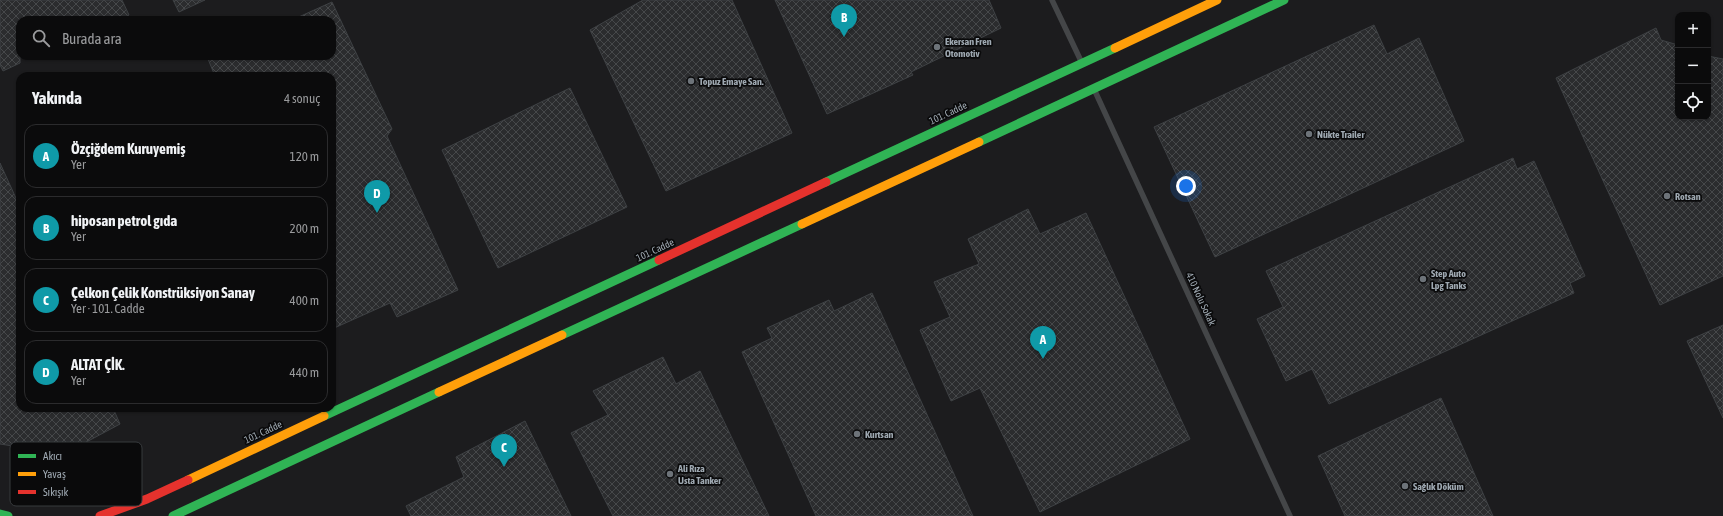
<!DOCTYPE html>
<html lang="tr">
<meta charset="utf-8">
<style>
body{margin:0;font-family:"Asap Condensed",sans-serif;background:#19191a;color:#f1f3f6}
.controls{position:absolute;right:12px;top:12px;display:grid;overflow:hidden;border-radius:8px;box-shadow:0 1px 3px #0004}
.controls button{width:36px;height:36px;display:grid;place-items:center;padding:0;border:0;border-bottom:1px solid #2b2b2d;background:#0b0b0c;color:#f1f3f6;font:20px sans-serif}
.you{position:absolute;left:1186px;top:186px;width:14px;height:14px;margin:-10px;border:3px solid #fff;border-radius:50%;background:#1a73e8;box-shadow:0 0 0 6px #1a73e833}
.badge{display:grid;place-items:center;width:26px;height:26px;border-radius:50%;background:#ea580c;color:#fff;font-size:13px;font-weight:700}
.pin{position:absolute;translate:-50% -33px;filter:drop-shadow(0 1px 2px #0008)}
.pin::after{content:'';position:absolute;top:21px;width:14px;height:12px;background:inherit;clip-path:polygon(0 0,100% 0,50% 100%)}
.list{margin:0;padding:0;list-style:none}
h2{display:flex;justify-content:space-between;align-items:center;height:52px;margin:0;padding:0 16px;font-size:17px}
h2 small{font-size:13px;font-weight:400;color:#9a9b9d}
.list li{display:grid;grid-template-columns:26px 1fr auto;gap:12px;align-items:center;box-sizing:border-box;height:64px;margin:0 8px 8px;padding:0 8px;border:1px solid #2b2b2d;border-radius:12px}
.list b{display:block;font-size:15px;white-space:nowrap}
.list p{margin:0;font-size:13px;white-space:nowrap;color:#9a9b9d}
.list em{font-size:13px;font-style:normal;color:#9a9b9d}
.icon{flex:none;width:22px;height:22px;fill:none;stroke:currentColor;stroke-width:2;stroke-linecap:round;stroke-linejoin:round}
.map{position:relative;flex:none;width:1723px;height:516px;overflow:hidden}
.search{position:absolute;background:#0b0b0c;box-shadow:0 1px 3px #0004;left:16px;top:16px;width:320px;height:44px;display:flex;align-items:center;gap:10px;box-sizing:border-box;padding:0 14px;border-radius:12px;color:#9a9b9d;font-size:15px}
.panel{position:absolute;background:#0b0b0c;box-shadow:0 1px 3px #0004;left:16px;top:72px;width:320px;height:340px;border-radius:12px}
.map>svg:first-child{display:block}
.built{fill:#1c1c1e;fill-rule:evenodd}
.building{fill:url(#building-cross-hatch);stroke:#3e4144}
.lines{fill:none;stroke-linecap:round;stroke-linejoin:round}
.lane{stroke:#444648;stroke-width:5.5}
.fast{stroke:#30b455;stroke-width:9}
.slow{stroke:#ff9f0a;stroke-width:9}
.jam{stroke:#e5322d;stroke-width:9}
.poi-dot{fill:#6d7379;stroke:#0a0a0b;stroke-width:1.5}
.labels{text-anchor:middle;dominant-baseline:central;stroke-width:3.5;stroke-linejoin:round;paint-order:stroke}
.poi-label{font-size:10px;font-weight:bold;fill:#9fa9b2;stroke:#0a0a0b;text-anchor:start}
.street-label{font-size:10px;fill:#9fa9b2;stroke:#0a0a0b}
.key{fill:#0a0a0b;stroke:#373a3d;stroke-width:1}
.key-label{font-size:11px;fill:#9fa9b2}
</style>
<div class="map">
<svg width="1723" height="516" viewBox="0 0 1723 516">
<defs>
<pattern id="building-cross-hatch" width="8" height="8" patternUnits="userSpaceOnUse"><rect width="8" height="8" fill="#2b2c2e"/><path d="M0 0l8 8M0 8l8-8" fill="none" stroke="#46484a"/></pattern>
</defs>
<rect width="100%" height="100%" fill="#0f0f10"/>
<path class="built" d="M0,0H1723V516H0ZM1678,15H1708V117H1678ZM20,20H332V56H20ZM20,76H332V408H20Z"/>
<g class="building">
<path d="M0,0H122L129,15L119,20H20V63L3,71L0,65Z"/>
<path d="M173,0H205L179,12Z"/>
<path d="M643,0H732L792,133L666,191L590,30Z"/>
<path d="M775,0H989L1001,28L911,72L913,75L827,114Z"/>
<path d="M332,2L392,129L387,136L458,290L397,317L390,303L332,329V76H215L208,59L215,56H332V20H292Z"/>
<path d="M1374,25L1387,54L1419,38L1464,141L1215,257L1154,127Z"/>
<path d="M1656,28L1661,40L1678,45V117H1708V56L1723,59V276L1660,305L1556,78Z"/>
<path d="M570,88L627,207L498,268L442,150Z"/>
<path d="M1513,158L1517,169L1534,161L1585,276L1570,283L1574,293L1329,404L1312,369L1286,381L1257,319L1283,307L1266,271Z"/>
<path d="M0,163L20,207V408H113L120,424L64,454L0,444Z"/>
<path d="M1028,209L1040,234L1086,213L1190,439L1040,512L980,388L951,401L920,330L950,317L934,282L979,264L968,239Z"/>
<path d="M872,293L973,516H816L742,352L772,338L767,328L829,300L834,311Z"/>
<path d="M1723,325V418L1687,341Z"/>
<path d="M663,357L676,384L700,371L769,516H613L571,433L608,415L593,391Z"/>
<path d="M1441,398L1493,516H1345L1318,456Z"/>
<path d="M525,421L571,516H411L406,506L464,477L456,457Z"/>
</g>
<g class="lines">
<g class="lane">
<path d="M1052,0L1081,61"/>
<path d="M1094,89L1290,516"/>
</g>
<g class="fast">
<path d="M979,142L1284,0"/>
<path d="M826,182L1115,48"/>
<path d="M562,335L802,224"/>
<path d="M324,416L659,260"/>
<path d="M0,514L8,516"/>
<path d="M173,516L439,392"/>
</g>
<g class="slow">
<path d="M1115,48L1217,0"/>
<path d="M802,224L979,142"/>
<path d="M439,392L562,335"/>
<path d="M188,480L324,416"/>
</g>
<g class="jam">
<path d="M659,260L826,182"/>
<path d="M100,516L147,499L188,480"/>
</g>
</g>
<g class="poi-dot">
<circle cx="937" cy="47" r="4"/>
<circle cx="691" cy="81" r="4"/>
<circle cx="1309" cy="134" r="4"/>
<circle cx="1667" cy="196" r="4"/>
<circle cx="1423" cy="279" r="4"/>
<circle cx="857" cy="434" r="4"/>
<circle cx="670" cy="474" r="4"/>
<circle cx="1405" cy="486" r="4"/>
</g>
<g class="labels">
<g class="poi-label">
<text x="945" y="41">Ekersan Fren<tspan x="945" dy="12">Otomotiv</tspan></text>
<text x="699" y="81">Topuz Emaye San.</text>
<text x="1317" y="134">Nükte Trailer</text>
<text x="1675" y="196">Rotsan</text>
<text x="1431" y="273">Step Auto<tspan x="1431" dy="12">Lpg Tanks</tspan></text>
<text x="865" y="434">Kurtsan</text>
<text x="678" y="468">Ali Rıza<tspan x="678" dy="12">Usta Tanker</tspan></text>
<text x="1413" y="486">Sağlık Döküm</text>
</g>
<g class="street-label">
<text transform="translate(948 113) rotate(-25)">101. Cadde</text>
<text transform="translate(655 250) rotate(-25)">101. Cadde</text>
<text transform="translate(1201 299) rotate(65)">410 Nolu Sokak</text>
<text transform="translate(263 432) rotate(-25)">101. Cadde</text>
</g>
</g>
<rect x="10" y="442" width="132" height="64" rx="6" class="key"/>
<rect x="18" y="454" width="18" height="4" fill="#30b455"/>
<rect x="18" y="472" width="18" height="4" fill="#ff9f0a"/>
<rect x="18" y="490" width="18" height="4" fill="#e5322d"/>
<g class="key-label">
<text x="43" y="460">Akıcı</text>
<text x="43" y="478">Yavaş</text>
<text x="43" y="496">Sıkışık</text>
</g>
</svg>
<div class="controls">
<button>+</button>
<button>−</button>
<button><svg class="icon" aria-label="locate" viewBox="0 0 24 24"><circle cx="12" cy="12" r="6"/><path d="M12 2v4M12 18v4M2 12h4M18 12h4"/></svg></button>
</div>
<div class="you"></div>
<div class="pin badge" style="left:1043px;top:359px;background:#0f9aa8">A</div>
<div class="pin badge" style="left:844px;top:37px;background:#0f9aa8">B</div>
<div class="pin badge" style="left:504px;top:467px;background:#0f9aa8">C</div>
<div class="pin badge" style="left:377px;top:213px;background:#0f9aa8">D</div>
<div class="search"><svg class="icon" aria-label="search" viewBox="0 0 24 24"><circle cx="10" cy="10" r="6"/><path d="M15 15l6 6"/></svg>Burada ara</div>
<section class="panel">
<h2>Yakında<small>4 sonuç</small></h2>
<ul class="list">
<li><span class="badge" style="background:#0f9aa8">A</span><div><b>Özçiğdem Kuruyemiş</b><p>Yer</p></div><em>120 m</em></li>
<li><span class="badge" style="background:#0f9aa8">B</span><div><b>hiposan petrol gıda</b><p>Yer</p></div><em>200 m</em></li>
<li><span class="badge" style="background:#0f9aa8">C</span><div><b>Çelkon Çelik Konstrüksiyon Sanay</b><p>Yer · 101. Cadde</p></div><em>400 m</em></li>
<li><span class="badge" style="background:#0f9aa8">D</span><div><b>ALTAT ÇİK.</b><p>Yer</p></div><em>440 m</em></li>
</ul>
</section>
</div>
